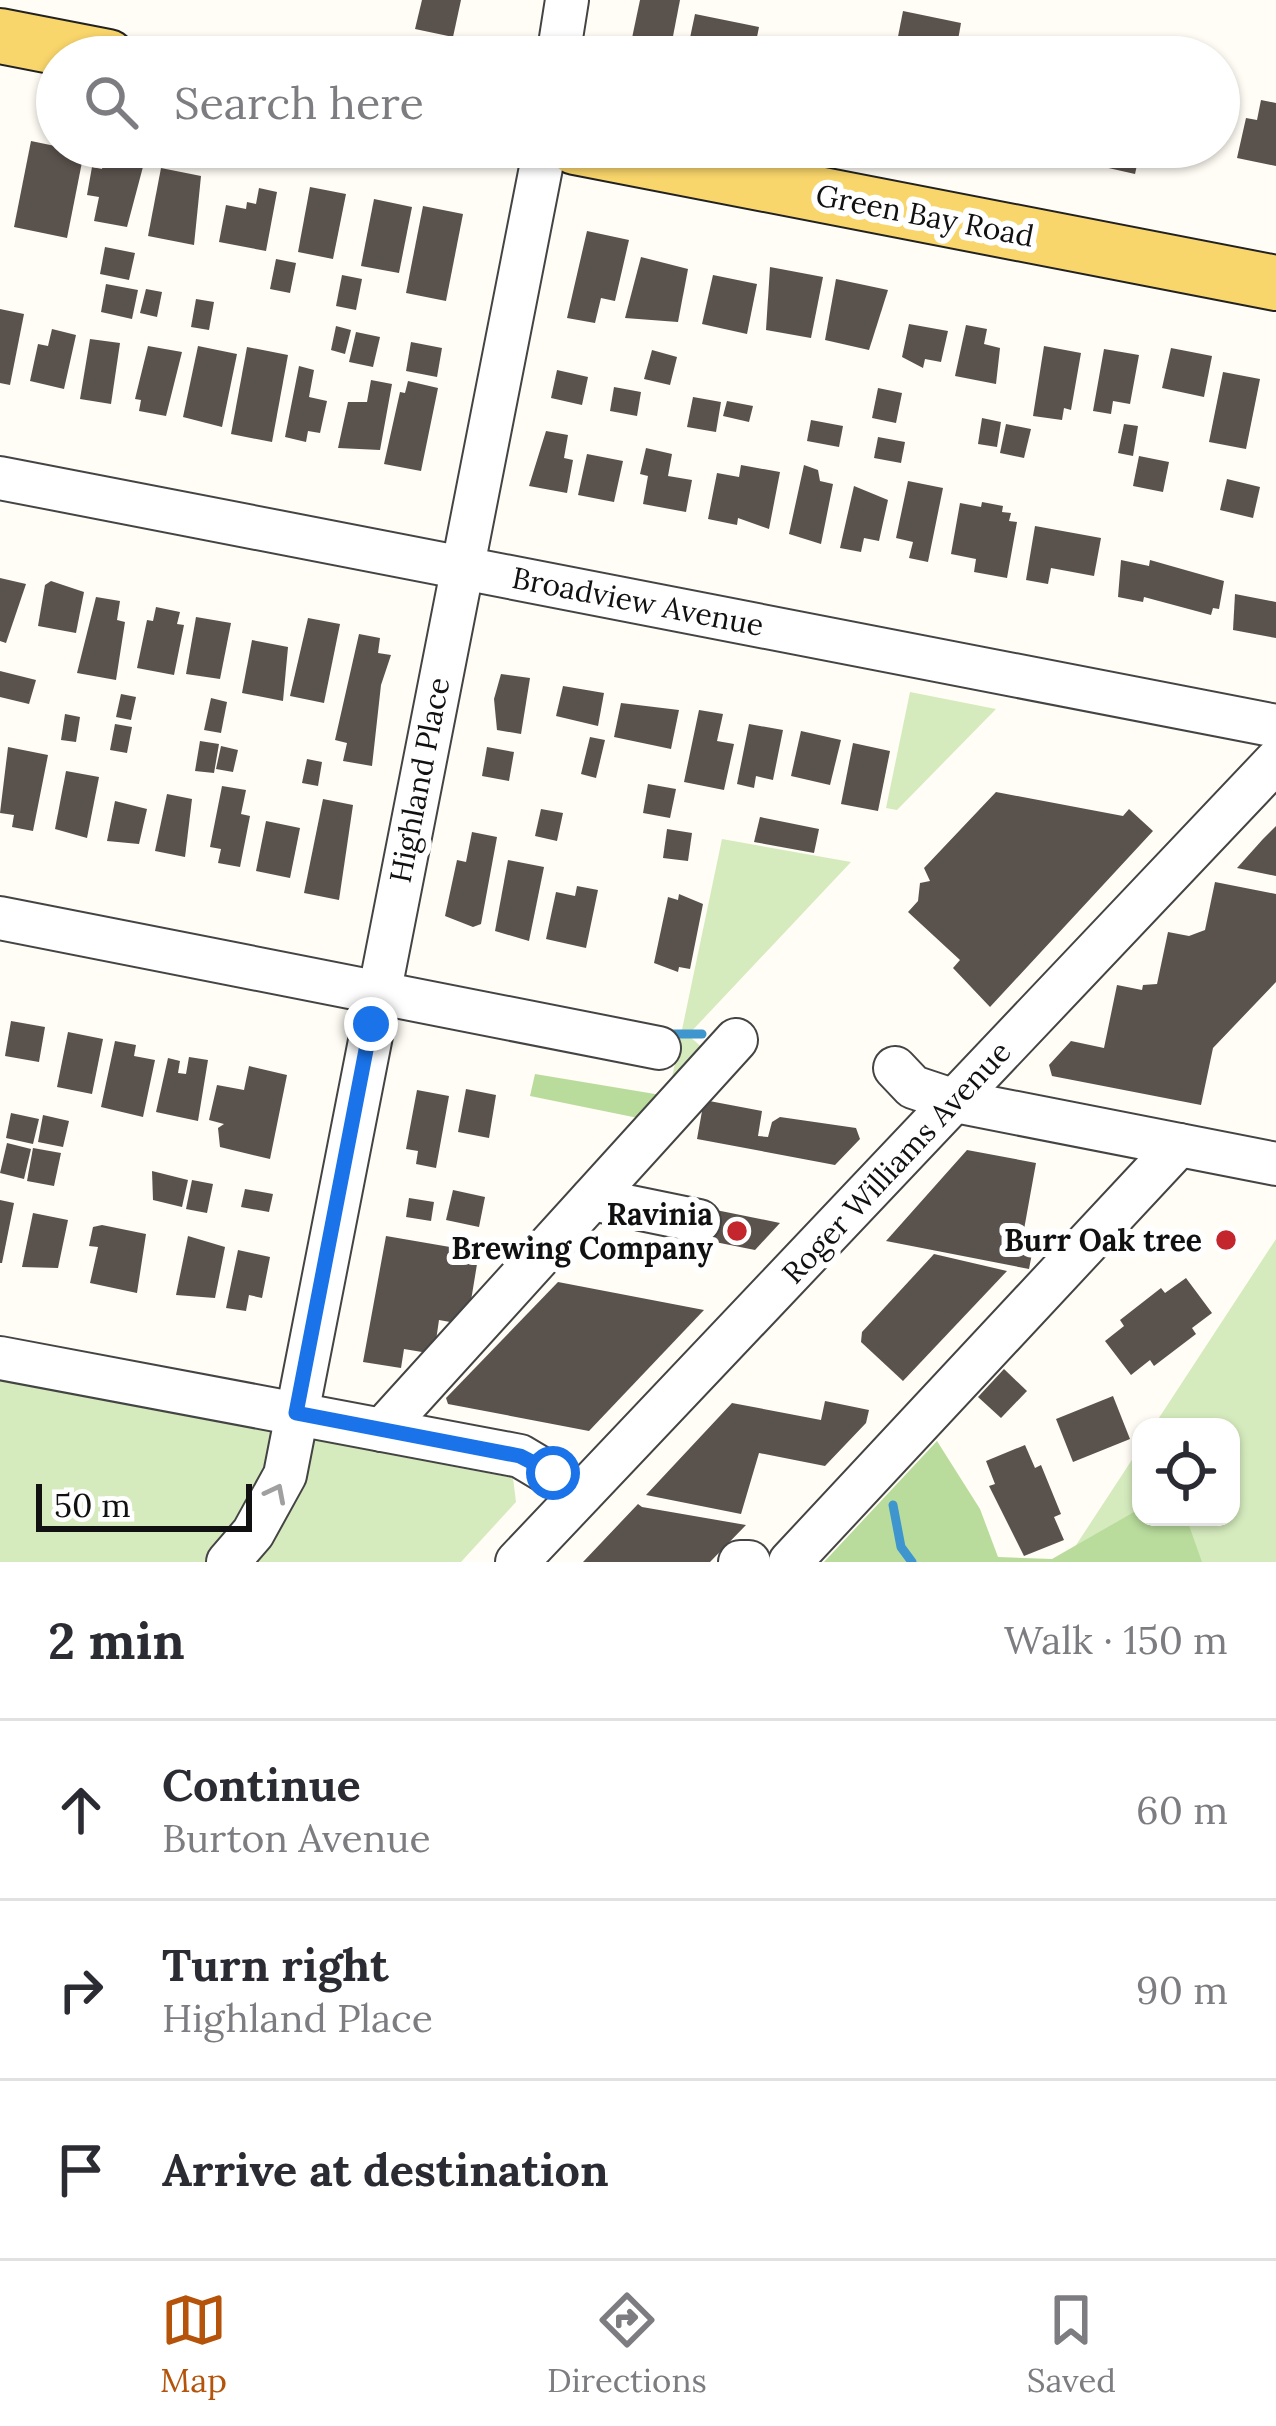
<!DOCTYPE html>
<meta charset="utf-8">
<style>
body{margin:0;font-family:Lora,serif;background:#f2f2f3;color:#2b2b33}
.controls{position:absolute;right:36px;bottom:36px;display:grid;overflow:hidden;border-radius:24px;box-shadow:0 3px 9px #0004}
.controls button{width:108px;height:108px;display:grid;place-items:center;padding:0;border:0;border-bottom:3px solid #e1e1e2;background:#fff;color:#2b2b33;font:60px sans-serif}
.scale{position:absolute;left:36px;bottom:30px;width:216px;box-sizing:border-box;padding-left:12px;border:6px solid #111;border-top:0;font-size:33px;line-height:42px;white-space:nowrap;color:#111;-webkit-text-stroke:9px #fff;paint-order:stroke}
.stop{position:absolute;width:36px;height:36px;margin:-27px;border:9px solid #1a73e8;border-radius:50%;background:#fff}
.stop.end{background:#1a73e8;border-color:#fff;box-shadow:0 3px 12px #0008}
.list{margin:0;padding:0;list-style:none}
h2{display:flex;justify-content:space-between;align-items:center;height:156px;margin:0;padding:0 48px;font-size:51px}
h2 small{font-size:39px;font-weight:400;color:#7c7c81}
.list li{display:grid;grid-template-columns:78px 1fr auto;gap:36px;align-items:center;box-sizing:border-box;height:180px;padding:0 48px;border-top:3px solid #e1e1e2}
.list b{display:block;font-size:45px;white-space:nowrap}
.list p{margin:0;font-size:39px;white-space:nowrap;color:#7c7c81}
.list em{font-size:39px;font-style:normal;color:#7c7c81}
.icon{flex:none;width:66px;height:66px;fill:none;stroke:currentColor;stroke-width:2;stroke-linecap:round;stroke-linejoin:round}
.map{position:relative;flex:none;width:1276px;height:1562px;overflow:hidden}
.search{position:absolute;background:#fff;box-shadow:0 3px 9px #0004;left:36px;right:36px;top:36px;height:132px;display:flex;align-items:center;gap:30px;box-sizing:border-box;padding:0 42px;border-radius:66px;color:#7c7c81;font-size:45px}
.sheet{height:696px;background:#fff}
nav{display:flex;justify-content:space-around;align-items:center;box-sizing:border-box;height:168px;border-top:3px solid #e1e1e2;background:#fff;font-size:33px;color:#7c7c81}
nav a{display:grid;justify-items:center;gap:6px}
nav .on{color:#b45309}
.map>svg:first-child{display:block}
.green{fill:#d5ebbd}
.forest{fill:#b9dc9c}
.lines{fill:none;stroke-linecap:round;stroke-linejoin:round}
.stream{stroke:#3f96cf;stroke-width:9}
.building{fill:#5a524d}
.minor-casing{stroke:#444;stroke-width:46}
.major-casing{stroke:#222;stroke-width:58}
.minor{stroke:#fff;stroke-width:42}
.major{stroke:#f9d66b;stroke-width:54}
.oneway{stroke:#a0a0a0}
.route{stroke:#1a73e8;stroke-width:15}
.poi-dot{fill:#c4262e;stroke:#fff;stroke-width:4.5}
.labels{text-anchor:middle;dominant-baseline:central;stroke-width:12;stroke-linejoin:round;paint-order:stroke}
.street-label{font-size:30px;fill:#111;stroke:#fff}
.poi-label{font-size:30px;font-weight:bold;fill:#111;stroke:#fff;text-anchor:end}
</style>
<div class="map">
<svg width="1276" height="1562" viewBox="0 0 1276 1562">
<rect width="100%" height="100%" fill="#fffdf5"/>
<g class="green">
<path d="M910,692L996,709L897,810L886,808Z"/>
<path d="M722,839L851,862L688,1035L706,1051L670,1087Z"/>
<path d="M1276,1239V1562H1065L1141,1446V1517H1231V1427H1153Z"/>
<path d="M0,1379L513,1478L516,1502L461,1562H0Z"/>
</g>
<g class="forest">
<path d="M535,1074L667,1096L638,1118L530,1096Z"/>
<path d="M937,1441L980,1509L998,1557L1052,1559L1141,1508V1517H1186L1202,1562H824Z"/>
</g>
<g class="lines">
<g class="stream">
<path d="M665,1034H702"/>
<path d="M893,1505L901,1547L912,1562"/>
</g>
</g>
<g class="building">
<path d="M422,0H461L453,37L415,29Z"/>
<path d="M640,0H680L669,57H628Z"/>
<path d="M903,11L961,23L955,57H894Z"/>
<path d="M695,14L759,27L753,57H686Z"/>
<path d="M792,43L833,51L832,57H789Z"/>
<path d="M1261,100L1276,103V166L1237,158L1246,118L1257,120Z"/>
<path d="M31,141L84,152L67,238L14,227Z"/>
<path d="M1108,147H1141L1135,174L1104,167Z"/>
<path d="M105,156L144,163L127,227L94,221L99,197L87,195L92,167L102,169Z"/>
<path d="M161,168L201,176L194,245L148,236Z"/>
<path d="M310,187L346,194L333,259L298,252Z"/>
<path d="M259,188L277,192L266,251L219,242L226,205L246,209L247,202L256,204Z"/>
<path d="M374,199L412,207L399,273L361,266Z"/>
<path d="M423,206L463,214L446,301L406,293Z"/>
<path d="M587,231L629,240L615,301L601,298L595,323L567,318Z"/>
<path d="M105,247L135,253L129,280L100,274Z"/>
<path d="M641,257L688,269L678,322L625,318Z"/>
<path d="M276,259L296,263L290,293L270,289Z"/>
<path d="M770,267L823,277L811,338L766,330Z"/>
<path d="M342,275L362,279L356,310L336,306Z"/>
<path d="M713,275L757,284L747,334L702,324Z"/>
<path d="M836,279L888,290L869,350L825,340Z"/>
<path d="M106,284L138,290L132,319L101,312Z"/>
<path d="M146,289L162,292L157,317L140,313Z"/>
<path d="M196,299L214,302L209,330L191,327Z"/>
<path d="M0,309L24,314L10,385L0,383Z"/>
<path d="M909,324L948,331L941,362L925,359L923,368L902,357Z"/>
<path d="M966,325L987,329L984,344L1000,348L996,384L955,376Z"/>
<path d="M336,326L351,330L345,354L331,350Z"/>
<path d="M52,329L76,335L64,389L30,381L38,344L48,346Z"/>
<path d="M356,332L380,337L373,367L349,362Z"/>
<path d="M90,339L120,343L111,404L80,399Z"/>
<path d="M411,342L442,348L437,377L406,371Z"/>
<path d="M148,346L182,352L166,416L139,411L141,400L135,399Z"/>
<path d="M198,346L237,354L222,427L183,417Z"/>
<path d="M1044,346L1081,353L1071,410L1064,408L1062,420L1033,416Z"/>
<path d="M247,347L288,355L272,442L231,434Z"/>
<path d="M1171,348L1212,356L1204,397L1162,388Z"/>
<path d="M1104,349L1139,355L1130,404L1113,401L1111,414L1093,411Z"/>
<path d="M652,350L677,357L670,385L644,379Z"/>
<path d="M299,366L314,370L309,397L327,401L320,433L308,431L306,442L285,437Z"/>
<path d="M557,370L588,377L582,405L551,398Z"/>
<path d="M1223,372L1260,379L1246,449L1209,442Z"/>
<path d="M371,380L392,384L380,450L338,448L348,402H367Z"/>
<path d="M408,381L438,388L421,471L384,464L400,392L405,393Z"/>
<path d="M614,387L641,392L637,416L610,411Z"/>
<path d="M878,388L902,393L896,423L872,418Z"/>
<path d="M693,397L721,402L716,432L687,427Z"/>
<path d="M727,401L753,406L749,422L723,416Z"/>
<path d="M982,418L1001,422L997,447L978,444Z"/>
<path d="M811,420L843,426L839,447L807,441Z"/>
<path d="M1006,424L1031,429L1024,458L1000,453Z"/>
<path d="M1124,424L1138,426L1133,456L1118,453Z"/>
<path d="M546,431L568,435L564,458L573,460L567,493L529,486Z"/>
<path d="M878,437L905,442L901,463L874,458Z"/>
<path d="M646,448L672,454L668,476L692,480L686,512L643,504L648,476L640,474Z"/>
<path d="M587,454L623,461L614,502L578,495Z"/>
<path d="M1139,456L1169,462L1163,492L1133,486Z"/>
<path d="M741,465L780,472L769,529L738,518L737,525L708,519L717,473L739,477Z"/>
<path d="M804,465L818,470L820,481L833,484L821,544L789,534Z"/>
<path d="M1227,479L1260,487L1253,518L1220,510Z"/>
<path d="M908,481L943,488L928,562L909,558L913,542L896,538Z"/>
<path d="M854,486L888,500L879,541L864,538L861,552L840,548Z"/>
<path d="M982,502L1003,506L1002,512L1011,513L1009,521L1017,522L1007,578L974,572L976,559L951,554L960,503L981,507Z"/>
<path d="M1035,526L1101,538L1094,576L1051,568L1048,584L1026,580Z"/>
<path d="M1121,560L1149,566L1150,560L1224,581L1219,609L1213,608L1211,615L1144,597L1143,602L1118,597Z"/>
<path d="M0,578L26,584L6,643L0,641Z"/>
<path d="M51,581L84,592L76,633L38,626L45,585Z"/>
<path d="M1235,594L1276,602V638L1233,630Z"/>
<path d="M96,597L120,601L117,620L125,622L116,680L77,673Z"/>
<path d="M156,607L180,612L177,624L184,625L174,675L137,668L147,620L153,621Z"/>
<path d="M196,617L231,623L220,679L186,674Z"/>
<path d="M308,618L340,624L324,703L290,696Z"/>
<path d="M359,634L380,638L378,653L391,655L381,685L372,766L343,761L347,743L335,740Z"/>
<path d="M252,640L288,647L283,701L242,693Z"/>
<path d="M0,671L36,680L29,704L0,697Z"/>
<path d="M501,674L530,678L521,734L497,730L494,699Z"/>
<path d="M563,686L604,693L598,726L556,716Z"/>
<path d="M121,694L136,697L131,720L116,717Z"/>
<path d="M211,698L227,702L221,733L204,730Z"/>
<path d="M621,703L679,710L671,749L614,737Z"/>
<path d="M699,710L723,714L717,741L734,744L724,790L684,782Z"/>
<path d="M65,714L80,717L76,742L61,740Z"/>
<path d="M115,724L132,727L127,753L110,750Z"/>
<path d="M749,724L783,730L773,780L756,776L754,788L737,784Z"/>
<path d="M801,731L841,740L830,785L791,776Z"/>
<path d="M590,737L605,740L596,778L581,774Z"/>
<path d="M200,741L219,744L214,773L195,771Z"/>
<path d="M853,743L890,751L878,811L841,804Z"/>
<path d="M221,746L238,750L233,772L216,769Z"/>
<path d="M8,747L48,755L33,831L12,827L14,815L0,813Z"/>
<path d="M487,747L514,752L509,781L482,776Z"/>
<path d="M307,759L322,762L318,786L302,783Z"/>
<path d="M66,771L99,777L87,838L55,829Z"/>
<path d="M648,784L676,789L670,818L643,813Z"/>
<path d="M222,786L246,790L241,814L250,816L240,867L218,863L221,849L210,847Z"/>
<path d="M996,792L1123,816L1129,809L1153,831L990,1007L953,968L960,960L908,912L918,901L920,883L930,881L924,868Z"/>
<path d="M167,794L192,799L185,857L155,851Z"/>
<path d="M323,799L353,805L339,900L304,893Z"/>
<path d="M115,801L147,809L139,844L107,841Z"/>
<path d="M541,809L563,813L557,841L535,836Z"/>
<path d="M760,817L819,829L814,853L754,842Z"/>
<path d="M266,821L300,828L290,878L256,871Z"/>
<path d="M1276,826V876L1237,868L1263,839Z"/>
<path d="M667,829L692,833L688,861L663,858Z"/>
<path d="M472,832L497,837L481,924L473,927L445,916L457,860L466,862Z"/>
<path d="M508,860L544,867L529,941L495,931Z"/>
<path d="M1215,882L1276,894V982L1213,1048L1201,1105L1052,1076L1049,1065L1071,1041L1104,1048L1117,985L1142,990L1143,985L1157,984L1168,932L1189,936L1205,930Z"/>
<path d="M577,886L598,890L586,948L546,939L556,892L575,896Z"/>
<path d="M679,894L703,904L690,969L679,967L678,972L654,963L668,897L678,900Z"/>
<path d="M11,1021L45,1027L39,1062L5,1056Z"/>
<path d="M68,1032L103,1039L92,1094L57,1087Z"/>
<path d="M115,1041L136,1045L134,1056L155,1060L143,1117L101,1107Z"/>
<path d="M189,1057L208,1060L198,1121L156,1112L168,1058L180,1061L178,1073L186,1074Z"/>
<path d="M249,1066L287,1075L270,1159L220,1147L218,1128L224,1124L209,1120L217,1085L244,1090Z"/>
<path d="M466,1089L496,1095L489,1138L458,1132Z"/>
<path d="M417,1090L449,1096L436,1168L416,1164L418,1151L406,1149Z"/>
<path d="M704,1100L762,1111L758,1136L768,1137L772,1122L780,1117L856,1128L860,1139L835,1165L697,1139Z"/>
<path d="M11,1113L39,1119L33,1144L6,1138Z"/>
<path d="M43,1115L69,1121L63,1147L38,1142Z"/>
<path d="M7,1143L31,1149L24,1179L0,1173Z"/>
<path d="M33,1148L61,1153L54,1186L27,1181Z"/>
<path d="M967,1150L1036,1163L1023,1235L1035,1238L1029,1269L886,1241Z"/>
<path d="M152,1171L188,1180L182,1207L153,1200Z"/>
<path d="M192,1180L213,1184L207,1213L186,1209Z"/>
<path d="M245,1189L273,1194L269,1212L241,1207Z"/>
<path d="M453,1190L485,1197L479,1227L446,1220Z"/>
<path d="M409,1198L434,1202L431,1221L406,1217Z"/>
<path d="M0,1200L14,1203L2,1263H0Z"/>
<path d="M706,1208L780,1223L755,1250L700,1239Z"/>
<path d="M33,1213L68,1220L58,1268L22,1267Z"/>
<path d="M102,1225L146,1234L137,1293L90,1283L98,1247L89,1246L93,1227Z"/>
<path d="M188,1236L225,1247L215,1298L176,1295Z"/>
<path d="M386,1236L479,1252L467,1325L439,1320L434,1354L404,1349L401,1368L363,1362Z"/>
<path d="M238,1250L270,1257L262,1298L249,1295L246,1311L226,1308Z"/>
<path d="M934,1254L1007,1271L903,1381L861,1342L862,1332Z"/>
<path d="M1186,1278L1212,1313L1192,1328L1196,1334L1154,1366L1150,1360L1131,1375L1105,1341L1124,1326L1120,1320L1161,1288L1165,1293Z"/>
<path d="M558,1282L704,1310L589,1431L448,1404L446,1398Z"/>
<path d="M1004,1369L1027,1391L1001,1418L978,1397Z"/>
<path d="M1113,1396L1130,1439L1073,1462L1056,1419Z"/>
<path d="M825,1401L869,1410L866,1423L825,1466L759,1453L741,1514L646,1495L732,1403L821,1420Z"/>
<path d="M1025,1445L1035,1468L1041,1465L1061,1514L1054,1517L1064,1540L1024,1556L989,1486L995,1484L986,1461Z"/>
<path d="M638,1504L642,1507L746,1525L710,1562H583Z"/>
</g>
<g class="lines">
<defs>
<g id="minor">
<path d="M558,57L567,0"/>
<path d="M0,478L1276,726"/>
<path d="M0,918L659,1048"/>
<path d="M895,1068L913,1087L955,1101L1276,1164"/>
<path d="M592,1199L699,1221"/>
<path d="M0,1358L520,1456L582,1493"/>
<path d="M382,1430L736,1040"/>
<path d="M228,1562L253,1533L285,1475L545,147"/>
<path d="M517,1562L1276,761"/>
<path d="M740,1562H749"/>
<path d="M790,1562L1179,1145"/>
</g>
<g id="major">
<path d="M0,36L108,57"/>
<path d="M575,147L1276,283"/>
</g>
</defs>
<use href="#minor" class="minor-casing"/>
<use href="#major" class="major-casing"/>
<use href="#minor" class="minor"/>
<use href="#major" class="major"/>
</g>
<defs><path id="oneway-chevron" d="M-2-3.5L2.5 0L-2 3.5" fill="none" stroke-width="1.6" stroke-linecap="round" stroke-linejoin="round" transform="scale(3)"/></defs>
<use class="oneway" href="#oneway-chevron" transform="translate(276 1493) rotate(-63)"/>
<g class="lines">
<path class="route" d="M371,1024L296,1413L520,1456L553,1473"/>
</g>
<g class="poi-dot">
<circle cx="737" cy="1231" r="12"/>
<circle cx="1226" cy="1240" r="12"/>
</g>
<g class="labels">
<g class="street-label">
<text transform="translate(925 215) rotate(11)">Green Bay Road</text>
<text transform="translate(638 601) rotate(11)">Broadview Avenue</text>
<text transform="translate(419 780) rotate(-79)">Highland Place</text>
<text transform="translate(896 1162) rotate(-47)">Roger Williams Avenue</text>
</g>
<g class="poi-label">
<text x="713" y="1214">Ravinia<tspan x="713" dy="34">Brewing Company</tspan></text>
<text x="1202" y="1240">Burr Oak tree</text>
</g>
</g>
</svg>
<div class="controls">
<button><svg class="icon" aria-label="locate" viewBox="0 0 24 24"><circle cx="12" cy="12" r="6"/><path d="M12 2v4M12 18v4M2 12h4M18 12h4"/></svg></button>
</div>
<div class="scale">50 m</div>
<div class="stop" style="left:553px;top:1473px"></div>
<div class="stop end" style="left:371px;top:1024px"></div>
<div class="search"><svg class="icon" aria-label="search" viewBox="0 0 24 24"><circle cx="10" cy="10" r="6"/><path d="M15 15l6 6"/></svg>Search here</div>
</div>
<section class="sheet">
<h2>2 min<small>Walk · 150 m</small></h2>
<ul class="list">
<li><svg class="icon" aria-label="ahead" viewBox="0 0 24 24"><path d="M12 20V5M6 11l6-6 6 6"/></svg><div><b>Continue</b><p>Burton Avenue</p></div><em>60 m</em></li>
<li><svg class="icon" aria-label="right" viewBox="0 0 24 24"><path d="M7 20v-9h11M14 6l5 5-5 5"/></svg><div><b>Turn right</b><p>Highland Place</p></div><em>90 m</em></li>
<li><svg class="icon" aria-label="arrive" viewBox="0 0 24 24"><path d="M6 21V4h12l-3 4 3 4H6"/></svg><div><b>Arrive at destination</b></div></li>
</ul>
</section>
<nav>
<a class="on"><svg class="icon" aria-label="map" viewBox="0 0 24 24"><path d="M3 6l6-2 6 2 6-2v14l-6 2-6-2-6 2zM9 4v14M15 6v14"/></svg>Map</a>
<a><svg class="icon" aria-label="directions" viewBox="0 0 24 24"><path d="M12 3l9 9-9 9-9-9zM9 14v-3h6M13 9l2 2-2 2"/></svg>Directions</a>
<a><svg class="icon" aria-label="saved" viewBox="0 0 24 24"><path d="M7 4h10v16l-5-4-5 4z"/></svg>Saved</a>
</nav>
